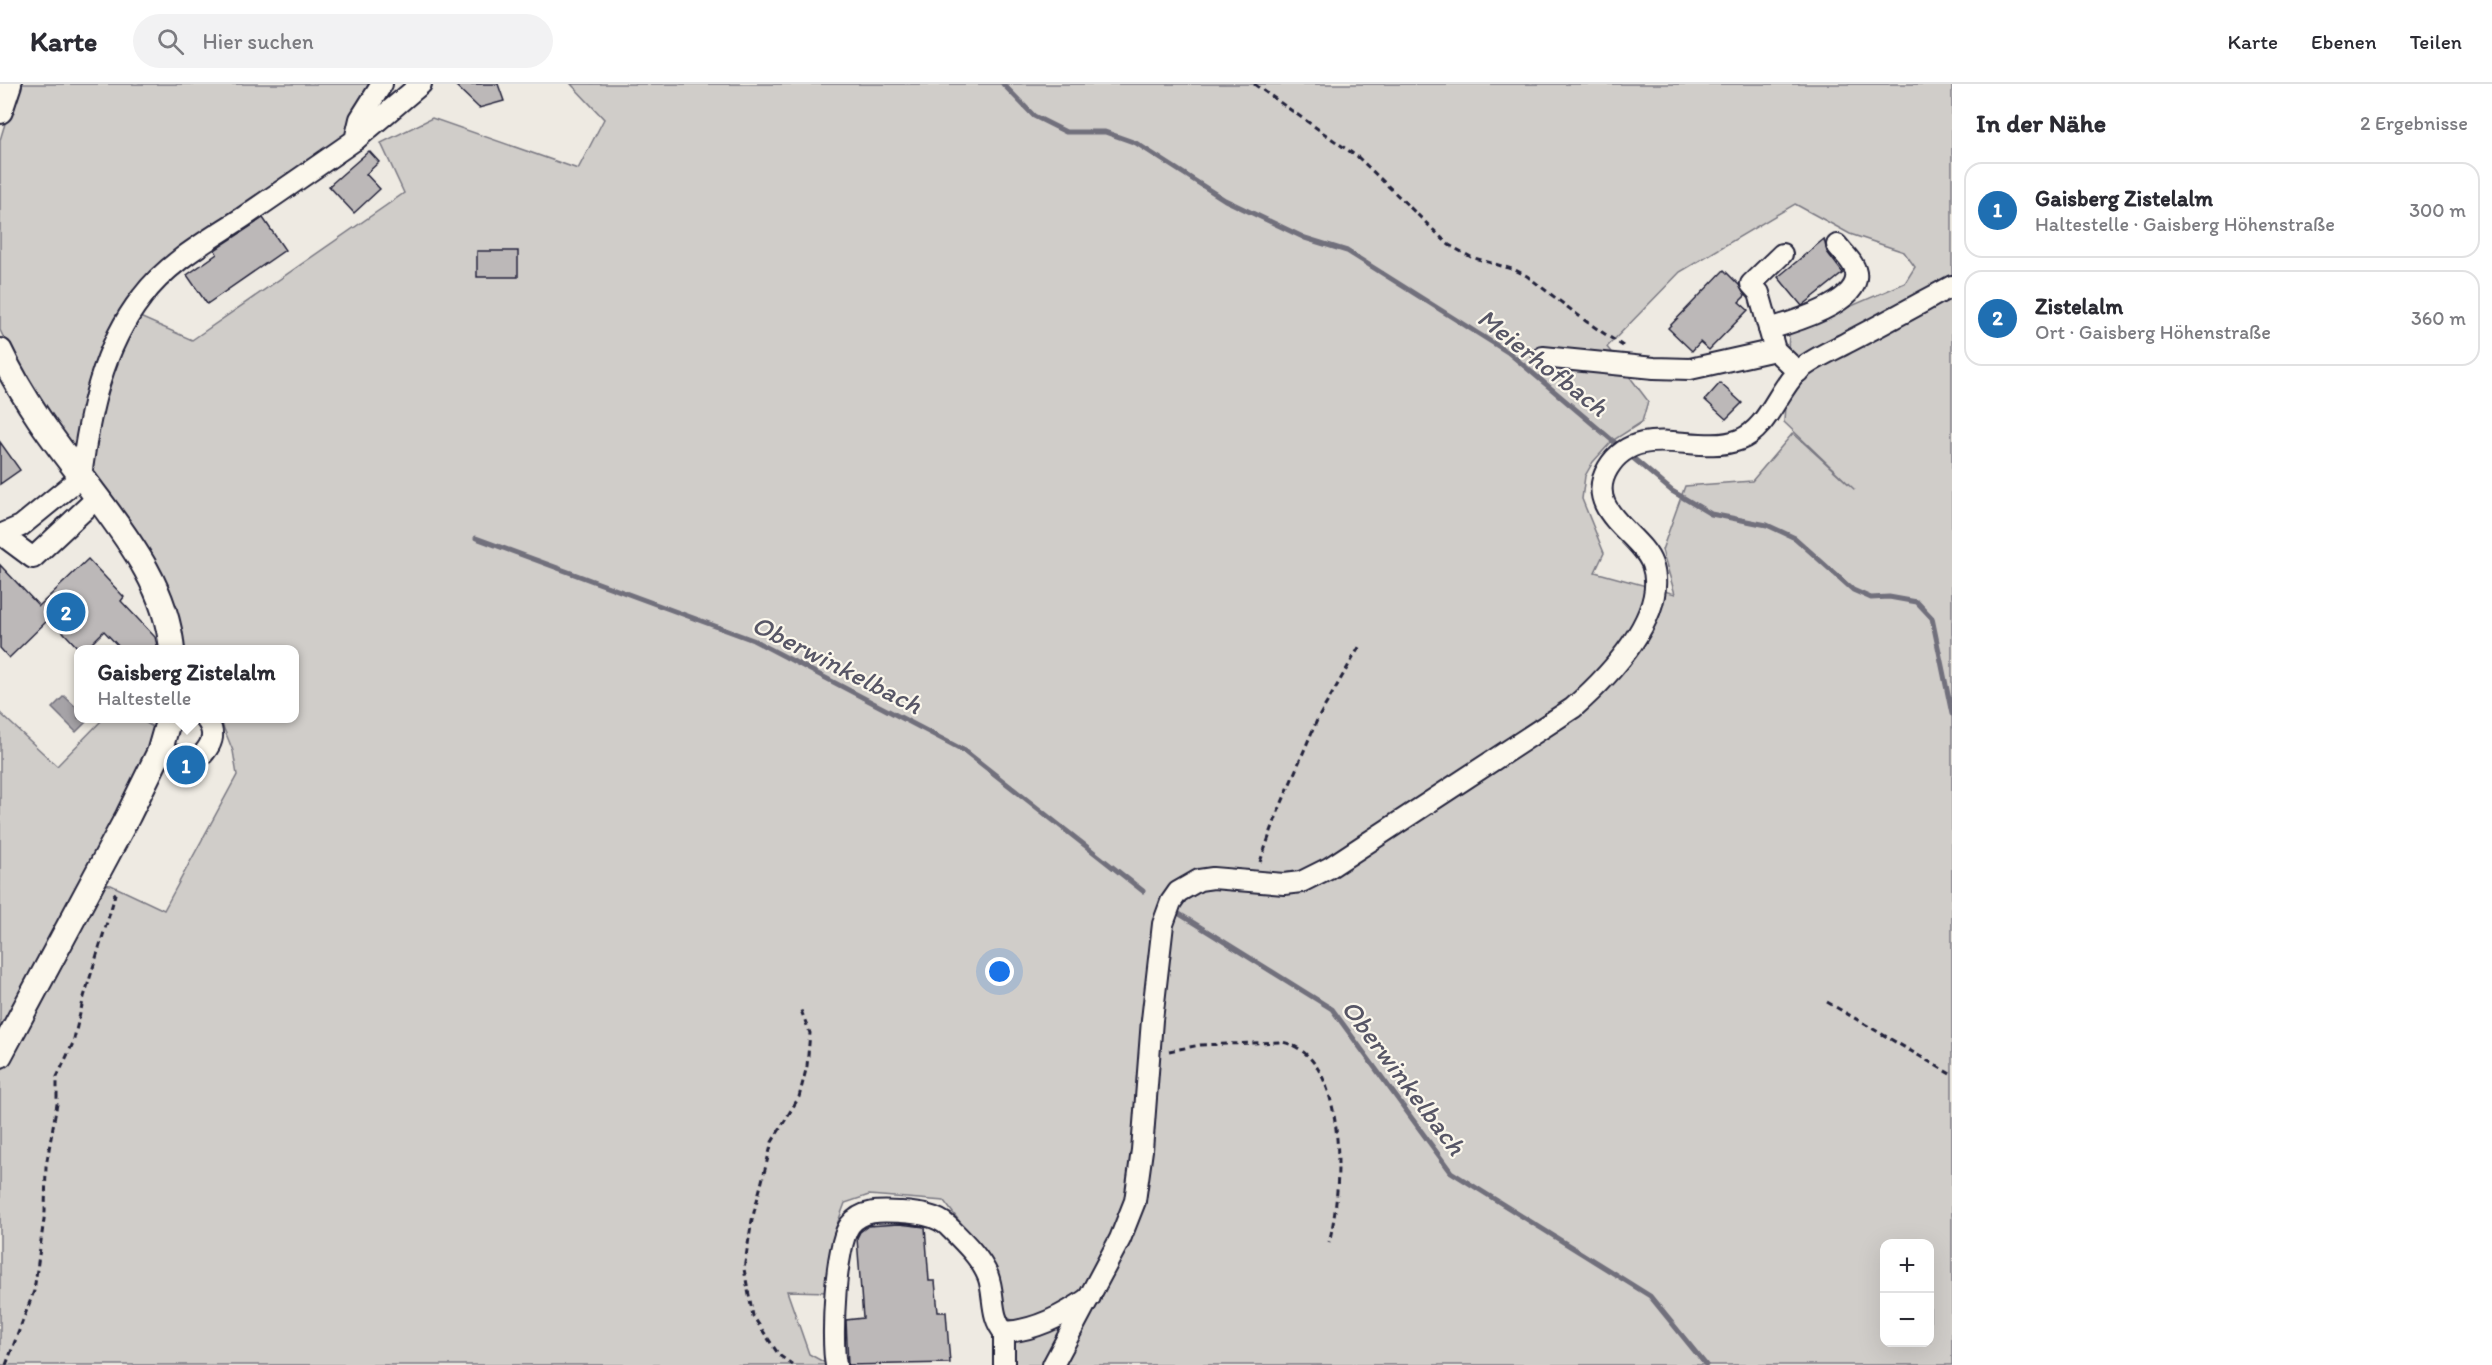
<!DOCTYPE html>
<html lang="de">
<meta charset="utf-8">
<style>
body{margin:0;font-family:Itim,sans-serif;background:#f2f2f3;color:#2b2b33}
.controls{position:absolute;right:18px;bottom:18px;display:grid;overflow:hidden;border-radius:12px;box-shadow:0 6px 24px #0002}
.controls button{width:54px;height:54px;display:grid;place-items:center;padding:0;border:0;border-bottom:2px solid #e1e1e2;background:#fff;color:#2b2b33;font:30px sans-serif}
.you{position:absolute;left:1000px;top:888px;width:21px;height:21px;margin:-15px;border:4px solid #fff;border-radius:50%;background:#1a73e8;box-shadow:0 0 0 9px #1a73e833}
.badge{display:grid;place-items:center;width:39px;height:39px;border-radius:50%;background:#1f6fb2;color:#fff;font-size:20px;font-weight:700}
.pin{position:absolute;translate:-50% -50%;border:3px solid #fff;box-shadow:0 2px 6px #0006}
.popup{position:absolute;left:74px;top:561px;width:225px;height:78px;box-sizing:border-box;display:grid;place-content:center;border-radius:12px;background:#fff;filter:drop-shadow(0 2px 4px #0005);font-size:20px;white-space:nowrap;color:#7c7c81}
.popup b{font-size:22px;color:#2b2b33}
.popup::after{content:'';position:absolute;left:50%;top:100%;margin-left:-12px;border:12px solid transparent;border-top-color:#fff}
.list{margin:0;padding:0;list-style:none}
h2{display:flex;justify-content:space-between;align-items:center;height:78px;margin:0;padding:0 24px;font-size:26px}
h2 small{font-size:20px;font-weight:400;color:#7c7c81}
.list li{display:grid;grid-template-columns:39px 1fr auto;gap:18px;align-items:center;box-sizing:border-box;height:96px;margin:0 12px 12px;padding:0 12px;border:2px solid #e1e1e2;border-radius:18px}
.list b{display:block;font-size:22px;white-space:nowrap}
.list p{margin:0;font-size:20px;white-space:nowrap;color:#7c7c81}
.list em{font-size:20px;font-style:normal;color:#7c7c81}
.icon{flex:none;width:33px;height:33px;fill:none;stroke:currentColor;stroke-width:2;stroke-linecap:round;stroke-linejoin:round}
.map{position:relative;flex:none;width:1952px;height:1281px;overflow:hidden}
header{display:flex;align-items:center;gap:36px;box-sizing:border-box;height:84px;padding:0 30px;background:#fff;border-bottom:2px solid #e1e1e2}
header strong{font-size:28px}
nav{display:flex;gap:33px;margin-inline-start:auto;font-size:21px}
.search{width:420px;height:54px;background:#f2f2f3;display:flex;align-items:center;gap:15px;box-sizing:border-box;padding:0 21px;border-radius:33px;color:#7c7c81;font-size:22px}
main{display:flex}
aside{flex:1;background:#fff}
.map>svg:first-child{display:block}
.green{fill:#d0cdc9;stroke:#797882;stroke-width:1.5;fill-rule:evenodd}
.water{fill:#a6a3a7;stroke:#716f7c;stroke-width:1.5}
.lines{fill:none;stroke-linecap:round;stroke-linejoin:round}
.stream{stroke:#716f7c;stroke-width:5}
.building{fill:#bcb8b8;stroke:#22223b;stroke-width:1.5}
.minor-casing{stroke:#22223b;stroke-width:24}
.major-casing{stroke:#22223b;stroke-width:28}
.path{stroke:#22223b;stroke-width:3;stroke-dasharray:6 4.5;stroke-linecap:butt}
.minor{stroke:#fbf7ec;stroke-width:20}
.major{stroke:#fbf7ec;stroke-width:24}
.labels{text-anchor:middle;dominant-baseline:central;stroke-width:4.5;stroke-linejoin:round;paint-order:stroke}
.water-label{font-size:27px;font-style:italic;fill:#575666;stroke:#fbf7ec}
</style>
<header>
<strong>Karte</strong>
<div class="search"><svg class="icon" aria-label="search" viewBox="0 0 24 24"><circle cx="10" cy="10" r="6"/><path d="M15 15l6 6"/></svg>Hier suchen</div>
<nav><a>Karte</a><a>Ebenen</a><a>Teilen</a></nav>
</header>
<main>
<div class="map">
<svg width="1952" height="1281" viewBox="0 0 1952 1281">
<rect width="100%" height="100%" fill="#eeeae2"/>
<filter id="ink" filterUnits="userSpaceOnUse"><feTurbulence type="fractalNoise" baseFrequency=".0167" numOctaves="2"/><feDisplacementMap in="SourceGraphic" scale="12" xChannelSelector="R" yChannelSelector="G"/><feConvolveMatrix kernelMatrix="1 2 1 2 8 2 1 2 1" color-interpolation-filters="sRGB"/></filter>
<g filter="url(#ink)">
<g class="green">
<path d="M17,0H377L346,57L124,226L192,256L404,109L381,59L432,34L578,85L604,35L571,0H1952V1281H1062L1100,1212L1017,1239L1003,1231L988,1175L944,1117L869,1111L845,1119L835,1146L830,1208L787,1207L809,1270L829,1281H0V990L6,973L100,800L111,801L164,826L237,691L233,667L220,635L294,634V566L183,565L22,292L0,246V56ZM1795,120L1850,150L1904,168L1915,183L1905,199L1789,249L1784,338L1855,406L1793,349L1752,397L1685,402L1662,466L1675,510L1595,488L1604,469L1582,415L1585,392L1593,378L1612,357L1642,338L1648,317L1607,263L1680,188ZM1884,1160H1930V1258H1884Z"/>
<path d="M0,629L57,682L103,635H139L155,644L140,686L0,955Z"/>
<path d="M1071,1233L1045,1281H1008L1013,1258L1019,1252Z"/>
</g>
<path class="water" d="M64,612L78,625V634L89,635L76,648L52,624Z"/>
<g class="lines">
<g class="stream">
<path d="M1003,0L1034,32L1066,48H1105L1136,59L1225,116L1305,154L1347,167L1509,269L1672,407L1711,430L1767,441L1795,454L1853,506L1871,514L1889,513L1917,518L1932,534L1952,630"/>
<path d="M476,454L753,556L965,667L1143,807"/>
<path d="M1173,826L1332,925L1451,1088L1650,1212L1706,1281"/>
</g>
</g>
<g class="building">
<path d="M454,0H498L504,17L479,24Z"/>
<path d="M369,67L379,78L366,90L380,105L354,129L329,102Z"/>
<path d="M263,134L285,166L207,220L187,191L217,170L215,166Z"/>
<path d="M1824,155L1827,168L1843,189L1802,222L1778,193Z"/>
<rect x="477" y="167" width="41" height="26"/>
<path d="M1724,186L1739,201L1745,212L1739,218L1748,226L1709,266L1700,258L1692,267L1668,244Z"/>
<path d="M1720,299L1742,319L1726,335L1705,316Z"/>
<path d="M0,358L20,386L0,400Z"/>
<path d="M88,475L124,513L121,517L155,553L157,561L152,566H122L104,547L85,566H80L50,534L9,574L0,564V481L39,522Z"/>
<path d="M899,1140L925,1143L929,1197H935L938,1228H946L950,1279L848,1281L846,1236L863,1234L857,1154L860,1148L868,1142Z"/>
</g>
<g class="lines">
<defs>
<g id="minor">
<path d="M355,56L421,0"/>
<path d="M1782,170L1751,200L1759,209L1775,266L1798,288"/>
<path d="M1769,245C1790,239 1861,219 1856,189C1854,178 1843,169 1837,161"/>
<path d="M1543,273L1654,284L1690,285L1775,266"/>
<path d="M0,451L21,442L81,393C89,330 102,264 142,213C167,179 207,157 242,134C280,108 318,82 355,56L360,35L382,0"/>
<path d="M2,451L33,474L97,414"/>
<path d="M159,669L198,675C212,662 218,650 205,634"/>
<path d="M836,1281C831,1256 835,1161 850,1141C862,1125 883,1127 901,1128C917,1129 936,1131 948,1142C963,1157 980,1173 988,1192C995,1210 990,1233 1004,1248C1034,1247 1066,1230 1090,1213"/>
<path d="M1004,1281V1248"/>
<path d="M1053,1281L1120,1155L1135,1117L1142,1066L1152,936L1163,840L1171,818L1178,808L1199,796L1213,794L1284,800L1301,798L1329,784L1573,624C1607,594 1670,530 1652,480C1641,449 1582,427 1608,384C1638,335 1696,372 1739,356C1767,346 1777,308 1797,288C1811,275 1832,267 1848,258C1883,240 1917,221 1952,202"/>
</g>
<g id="major">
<path d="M0,27L9,0"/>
<path d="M0,267C22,314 53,356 85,397C123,449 166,499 172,566"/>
<path d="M0,971L128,732L159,669L169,634"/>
</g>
</defs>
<use href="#minor" class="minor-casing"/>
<use href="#major" class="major-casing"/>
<g class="path">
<path d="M1254,0L1359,74L1449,161L1471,173L1515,186L1527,192L1587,238L1623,262"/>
<path d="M1260,778L1278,728L1317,636L1361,560"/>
<path d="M1827,918L1952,991"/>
<path d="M1169,967L1200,961L1282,958C1349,971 1343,1107 1329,1158"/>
<path d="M6,1281L34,1207L45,1128L46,1082L57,1020V993L73,959L84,913L112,822L115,810L111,806"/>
<path d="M793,1281L779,1271L753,1232L744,1185L752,1136L772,1058L799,1013L807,982L810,949L800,924"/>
</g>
<use href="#minor" class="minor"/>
<use href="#major" class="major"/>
</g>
</g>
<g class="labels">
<g class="water-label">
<text transform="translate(1543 278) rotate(38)">Meierhofbach</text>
<text transform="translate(837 580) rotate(27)">Oberwinkelbach</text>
<text transform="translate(1404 993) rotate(53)">Oberwinkelbach</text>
</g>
</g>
</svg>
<div class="controls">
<button>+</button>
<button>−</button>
</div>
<div class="you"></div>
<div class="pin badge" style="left:186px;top:681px">1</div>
<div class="popup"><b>Gaisberg Zistelalm</b>Haltestelle</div>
<div class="pin badge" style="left:66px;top:528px">2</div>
</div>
<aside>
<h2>In der Nähe<small>2 Ergebnisse</small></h2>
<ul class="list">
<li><span class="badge">1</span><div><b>Gaisberg Zistelalm</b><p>Haltestelle · Gaisberg Höhenstraße</p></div><em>300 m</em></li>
<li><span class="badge">2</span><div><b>Zistelalm</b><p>Ort · Gaisberg Höhenstraße</p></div><em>360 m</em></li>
</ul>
</aside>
</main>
